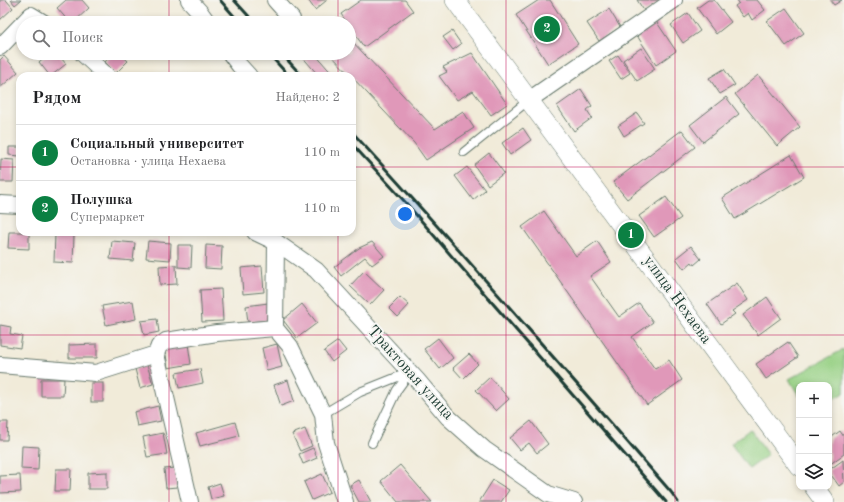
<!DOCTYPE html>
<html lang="ru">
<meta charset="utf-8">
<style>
body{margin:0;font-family:"Old Standard TT",serif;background:#f2f2f2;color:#202124}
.controls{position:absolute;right:12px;bottom:12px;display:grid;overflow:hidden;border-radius:8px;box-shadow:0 2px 6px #0003}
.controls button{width:36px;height:36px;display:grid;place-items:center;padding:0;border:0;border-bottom:1px solid #e0e0e0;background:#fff;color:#202124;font:20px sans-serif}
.you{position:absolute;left:405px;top:214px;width:14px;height:14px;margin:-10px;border:3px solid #fff;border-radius:50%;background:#1a73e8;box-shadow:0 0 0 6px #1a73e833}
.badge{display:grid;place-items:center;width:26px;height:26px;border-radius:50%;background:#0b8043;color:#fff;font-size:13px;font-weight:700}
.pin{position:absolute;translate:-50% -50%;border:2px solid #fff;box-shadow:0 1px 4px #0006}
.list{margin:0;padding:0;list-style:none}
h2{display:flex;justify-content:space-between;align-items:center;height:52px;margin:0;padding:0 16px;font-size:17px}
h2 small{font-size:13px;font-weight:400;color:#757577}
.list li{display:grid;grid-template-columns:26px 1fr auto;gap:12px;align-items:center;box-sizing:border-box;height:56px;padding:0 16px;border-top:1px solid #e0e0e0}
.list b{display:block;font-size:15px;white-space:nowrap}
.list p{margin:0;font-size:13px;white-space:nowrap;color:#757577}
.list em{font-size:13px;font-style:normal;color:#757577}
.icon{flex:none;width:22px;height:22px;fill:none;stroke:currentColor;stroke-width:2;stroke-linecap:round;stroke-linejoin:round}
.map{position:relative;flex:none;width:844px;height:502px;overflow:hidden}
.search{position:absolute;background:#fff;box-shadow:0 2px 6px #0003;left:16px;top:16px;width:340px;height:44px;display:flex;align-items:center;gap:10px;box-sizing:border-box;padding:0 14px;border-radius:22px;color:#757577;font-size:15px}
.panel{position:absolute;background:#fff;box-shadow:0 2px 6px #0003;left:16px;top:72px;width:340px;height:164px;border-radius:12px}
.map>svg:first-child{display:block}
.green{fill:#96d083;stroke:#5a865c}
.building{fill:#e098b9}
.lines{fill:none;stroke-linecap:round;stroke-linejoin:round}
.service-casing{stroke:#687a6e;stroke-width:10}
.minor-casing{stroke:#687a6e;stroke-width:18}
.tertiary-casing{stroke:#687a6e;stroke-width:20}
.service{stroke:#fff;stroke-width:8}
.minor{stroke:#fff;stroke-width:16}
.tertiary{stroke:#fff;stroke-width:19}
.rail{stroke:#1f3d34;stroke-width:3}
.grid{fill:none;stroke:#c2185b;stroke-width:1;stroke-opacity:0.55}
.labels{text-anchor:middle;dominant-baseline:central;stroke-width:4;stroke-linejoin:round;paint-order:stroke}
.street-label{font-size:16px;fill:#1f3d34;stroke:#f6f6f2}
</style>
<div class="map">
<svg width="844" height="502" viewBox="0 0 844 502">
<rect width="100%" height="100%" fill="#f6f6f2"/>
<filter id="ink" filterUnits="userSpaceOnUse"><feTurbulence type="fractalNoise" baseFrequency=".025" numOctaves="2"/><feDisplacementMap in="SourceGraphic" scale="8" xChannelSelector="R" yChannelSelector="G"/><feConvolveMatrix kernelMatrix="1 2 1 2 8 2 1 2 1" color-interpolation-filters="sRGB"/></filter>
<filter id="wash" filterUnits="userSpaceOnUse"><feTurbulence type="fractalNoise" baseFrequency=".012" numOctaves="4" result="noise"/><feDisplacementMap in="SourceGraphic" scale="16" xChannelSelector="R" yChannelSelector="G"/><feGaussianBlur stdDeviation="0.9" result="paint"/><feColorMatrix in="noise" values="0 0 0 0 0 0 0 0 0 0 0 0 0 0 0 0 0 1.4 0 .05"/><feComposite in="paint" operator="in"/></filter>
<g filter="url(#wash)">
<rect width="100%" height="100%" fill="#f1ebd9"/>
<g class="green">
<path d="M844,349V393L829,401V385H799V396L789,379Z"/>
<path d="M750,429L768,455L749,469L731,444Z"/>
</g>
<g id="blocks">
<g class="building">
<path d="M0,0H6L13,8L0,20Z"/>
<path d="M11,0H21L15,5Z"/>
<path d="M66,0H82L89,8L73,23H70L57,8Z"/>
<path d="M308,0H327L315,10Z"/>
<path d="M361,0H405L413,11L364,47L349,26V23H347L341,14Z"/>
<path d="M539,0H550L578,44L548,64L516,15Z"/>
<path d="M637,0H661L645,12Z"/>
<path d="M708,0H714L731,22L716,34L697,8Z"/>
<path d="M737,0H757L765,10L752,20L748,13L743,17L735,6L739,3Z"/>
<path d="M830,0H842L834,5Z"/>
<path d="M786,8L804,33L786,46L767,21Z"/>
<path d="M609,9L620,27L599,41L587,23Z"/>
<path d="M688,13L700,31L683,43L671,25Z"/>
<path d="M654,18L676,51L656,65L634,31Z"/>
<path d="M452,31L461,44L453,50L443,37Z"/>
<path d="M349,38L435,129L463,111L474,128L426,160L414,143L352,77V76H351L329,53H349Z"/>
<path d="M641,48L655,69L637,81L623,60Z"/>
<path d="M49,53H57L66,64L51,76H50L39,62Z"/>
<path d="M113,53H119L128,61L116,73L105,62Z"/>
<path d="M299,53H314L334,76H319Z"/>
<path d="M472,53L507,104L491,115L473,91L457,100L439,76L447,72L443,67Z"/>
<path d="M618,55L630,73L621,79L609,61Z"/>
<path d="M4,56L18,72L0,88V60Z"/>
<path d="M724,69L735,85L720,94L709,78Z"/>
<path d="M758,75L800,127L777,146L735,94Z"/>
<path d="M581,89L592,106L587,110L592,118L574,131L557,106Z"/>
<path d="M726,97L739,114L703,142L690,125Z"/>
<path d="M637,113L644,123L624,136L618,126Z"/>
<path d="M523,128L531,140L510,155L502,143Z"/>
<path d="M682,130L695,147L627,199L613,182Z"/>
<path d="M9,147H20V156L9,155Z"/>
<path d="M489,153L504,173L488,185L474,165Z"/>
<path d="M791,155L804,177L735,219L722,198Z"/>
<path d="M1,159L14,160L13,182H0Z"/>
<path d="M467,167L485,190L473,200L455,176Z"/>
<path d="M666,197L681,218L654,237L639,216Z"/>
<path d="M544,211L576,256L597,241L611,262L590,276L619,317L639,303L653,322L632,337L655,369L669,360L682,380L647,405L522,227Z"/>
<path d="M9,232H29V249L8,248Z"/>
<path d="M55,234L74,235L73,263L54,262Z"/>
<path d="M112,241L135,243L133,261L110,259Z"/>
<path d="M148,241L171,243L170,260L146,258Z"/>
<path d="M372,242L384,256L372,265L365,257L341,276L334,267L359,248Z"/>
<path d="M178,245H192L191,268L178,267Z"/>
<path d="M206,245L222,246L221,269L205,268Z"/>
<path d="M691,246L701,259L694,265L692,262L684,269L676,258Z"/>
<path d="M176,265L177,284L160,285L159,266Z"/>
<path d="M262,266L264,292L243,294L241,268Z"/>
<path d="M364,271L384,290L370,305L350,286Z"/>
<path d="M737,283L748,300L732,311L735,314L721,324L707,304Z"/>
<path d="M221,289L223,321L202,322L200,290Z"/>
<path d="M400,297L409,305L398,317L389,308Z"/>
<path d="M767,297L781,318L758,335L743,315Z"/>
<path d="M133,301L136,319L106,325L102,306Z"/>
<path d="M268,303L270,320L248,322L246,306Z"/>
<path d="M302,304L317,323L297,338L283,320Z"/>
<path d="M157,319L159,332L144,335L141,321Z"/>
<path d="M0,325L11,327L10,334L22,336L20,348L0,345Z"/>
<path d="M438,338L453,358L440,369L424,349Z"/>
<path d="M338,341L346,351L332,362L324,351Z"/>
<path d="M788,342L798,357L766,379L756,364Z"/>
<path d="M97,344V358H69V345Z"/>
<path d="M188,344L191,364L168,368L165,348Z"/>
<path d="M277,344L282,367L267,371L262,348Z"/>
<path d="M469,354L478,364L463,379L453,368Z"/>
<path d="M147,365L153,384L140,388L135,369Z"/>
<path d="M200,369L203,383L179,388L176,373Z"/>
<path d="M490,377L509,399L496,411L476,390Z"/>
<path d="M41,379H64L63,396H41Z"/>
<path d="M288,380L294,401L281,406L274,385Z"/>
<rect x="91" y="383" width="12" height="19"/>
<path d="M158,406L161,421L137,426L134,412Z"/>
<path d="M531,421L548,444L537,453L529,443L520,450L510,438Z"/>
<path d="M0,422H8L7,440H0Z"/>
<path d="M235,422L239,436L200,446L196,433Z"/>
<path d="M305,429L312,446L300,451L292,434Z"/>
<path d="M840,431L844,437V454L829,465V439Z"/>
<path d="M163,433L167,454L147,457L143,437Z"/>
<path d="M22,446L39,447L38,470L21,469Z"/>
<path d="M313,448L317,458L303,464L299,454Z"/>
<path d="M843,460L844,482L839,486L829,472V470Z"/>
<path d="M400,465L432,502H398L381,481Z"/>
<path d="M175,468L177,487L166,488L164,469Z"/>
<path d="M56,469H71L70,491H55Z"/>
<path d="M107,472V489H88V473Z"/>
<path d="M322,474L330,492L312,500L304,482Z"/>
<path d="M20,475L21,492L0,493V476Z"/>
<path d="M359,480L371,502H359L350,485Z"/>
<path d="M493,480L509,490L501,502H479Z"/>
<path d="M220,483L224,496L211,499L208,487Z"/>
</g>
</g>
</g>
<g filter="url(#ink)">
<use href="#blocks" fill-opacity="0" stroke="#687a6e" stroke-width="1"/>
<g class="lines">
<defs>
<g id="service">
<path d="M464,152L529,100"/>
<path d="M323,414L360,392L410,372L397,390L372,443"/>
</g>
<g id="minor">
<path d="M189,0L200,12L208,23"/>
<path d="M275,0L292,19"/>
<path d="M0,47L31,15L44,23"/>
<path d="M82,53L107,76"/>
<path d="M230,53L239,65L249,76"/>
<path d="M529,100L674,0"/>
<path d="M0,204L20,205"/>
<path d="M255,232L276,242L316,270L417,380L448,417L484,449L548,494L574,502"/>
<path d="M276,242L275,328L290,346L323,414L326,443L345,502"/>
<path d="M156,354L190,502"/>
<path d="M0,365L96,373L156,354L159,346L166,341L217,333L275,328"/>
</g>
<g id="tertiary">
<path d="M455,0L799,466"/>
<path d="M814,487L825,502"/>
</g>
</defs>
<use href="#service" class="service-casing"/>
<use href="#minor" class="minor-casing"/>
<use href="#tertiary" class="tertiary-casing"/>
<use href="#service" class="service"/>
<use href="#minor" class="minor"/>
<use href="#tertiary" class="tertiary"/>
<g class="rail">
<path d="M220,0L240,23"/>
<path d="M234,0L255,23"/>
<path d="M268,53L289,76"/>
<path d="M281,53L302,76"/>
<path d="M352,132C460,250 566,371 671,492L678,502"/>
<path d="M352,144L406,203L461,267L666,502"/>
</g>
</g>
</g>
<path class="grid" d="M169,0V23M338,0V23M506,0V502M675,0V502M169,53V76M338,53V76M0,167H20M352,167H844M169,232V502M338,232V502M0,335H844"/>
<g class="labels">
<g class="street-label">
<text transform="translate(677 300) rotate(54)">улица Нехаева</text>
<text transform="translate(410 373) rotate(48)">Трактовая улица</text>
</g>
</g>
</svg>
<div class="controls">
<button>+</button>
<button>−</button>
<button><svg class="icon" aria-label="layers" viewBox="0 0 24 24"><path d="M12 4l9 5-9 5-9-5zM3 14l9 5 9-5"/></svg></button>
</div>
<div class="you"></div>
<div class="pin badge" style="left:631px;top:235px">1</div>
<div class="pin badge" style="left:547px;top:29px">2</div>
<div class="search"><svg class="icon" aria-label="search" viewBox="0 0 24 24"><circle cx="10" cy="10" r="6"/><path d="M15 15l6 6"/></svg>Поиск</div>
<section class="panel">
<h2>Рядом<small>Найдено: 2</small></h2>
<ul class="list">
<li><span class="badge">1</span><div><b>Социальный университет</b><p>Остановка · улица Нехаева</p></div><em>110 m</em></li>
<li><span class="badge">2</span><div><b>Полушка</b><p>Супермаркет</p></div><em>110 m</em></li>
</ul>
</section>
</div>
